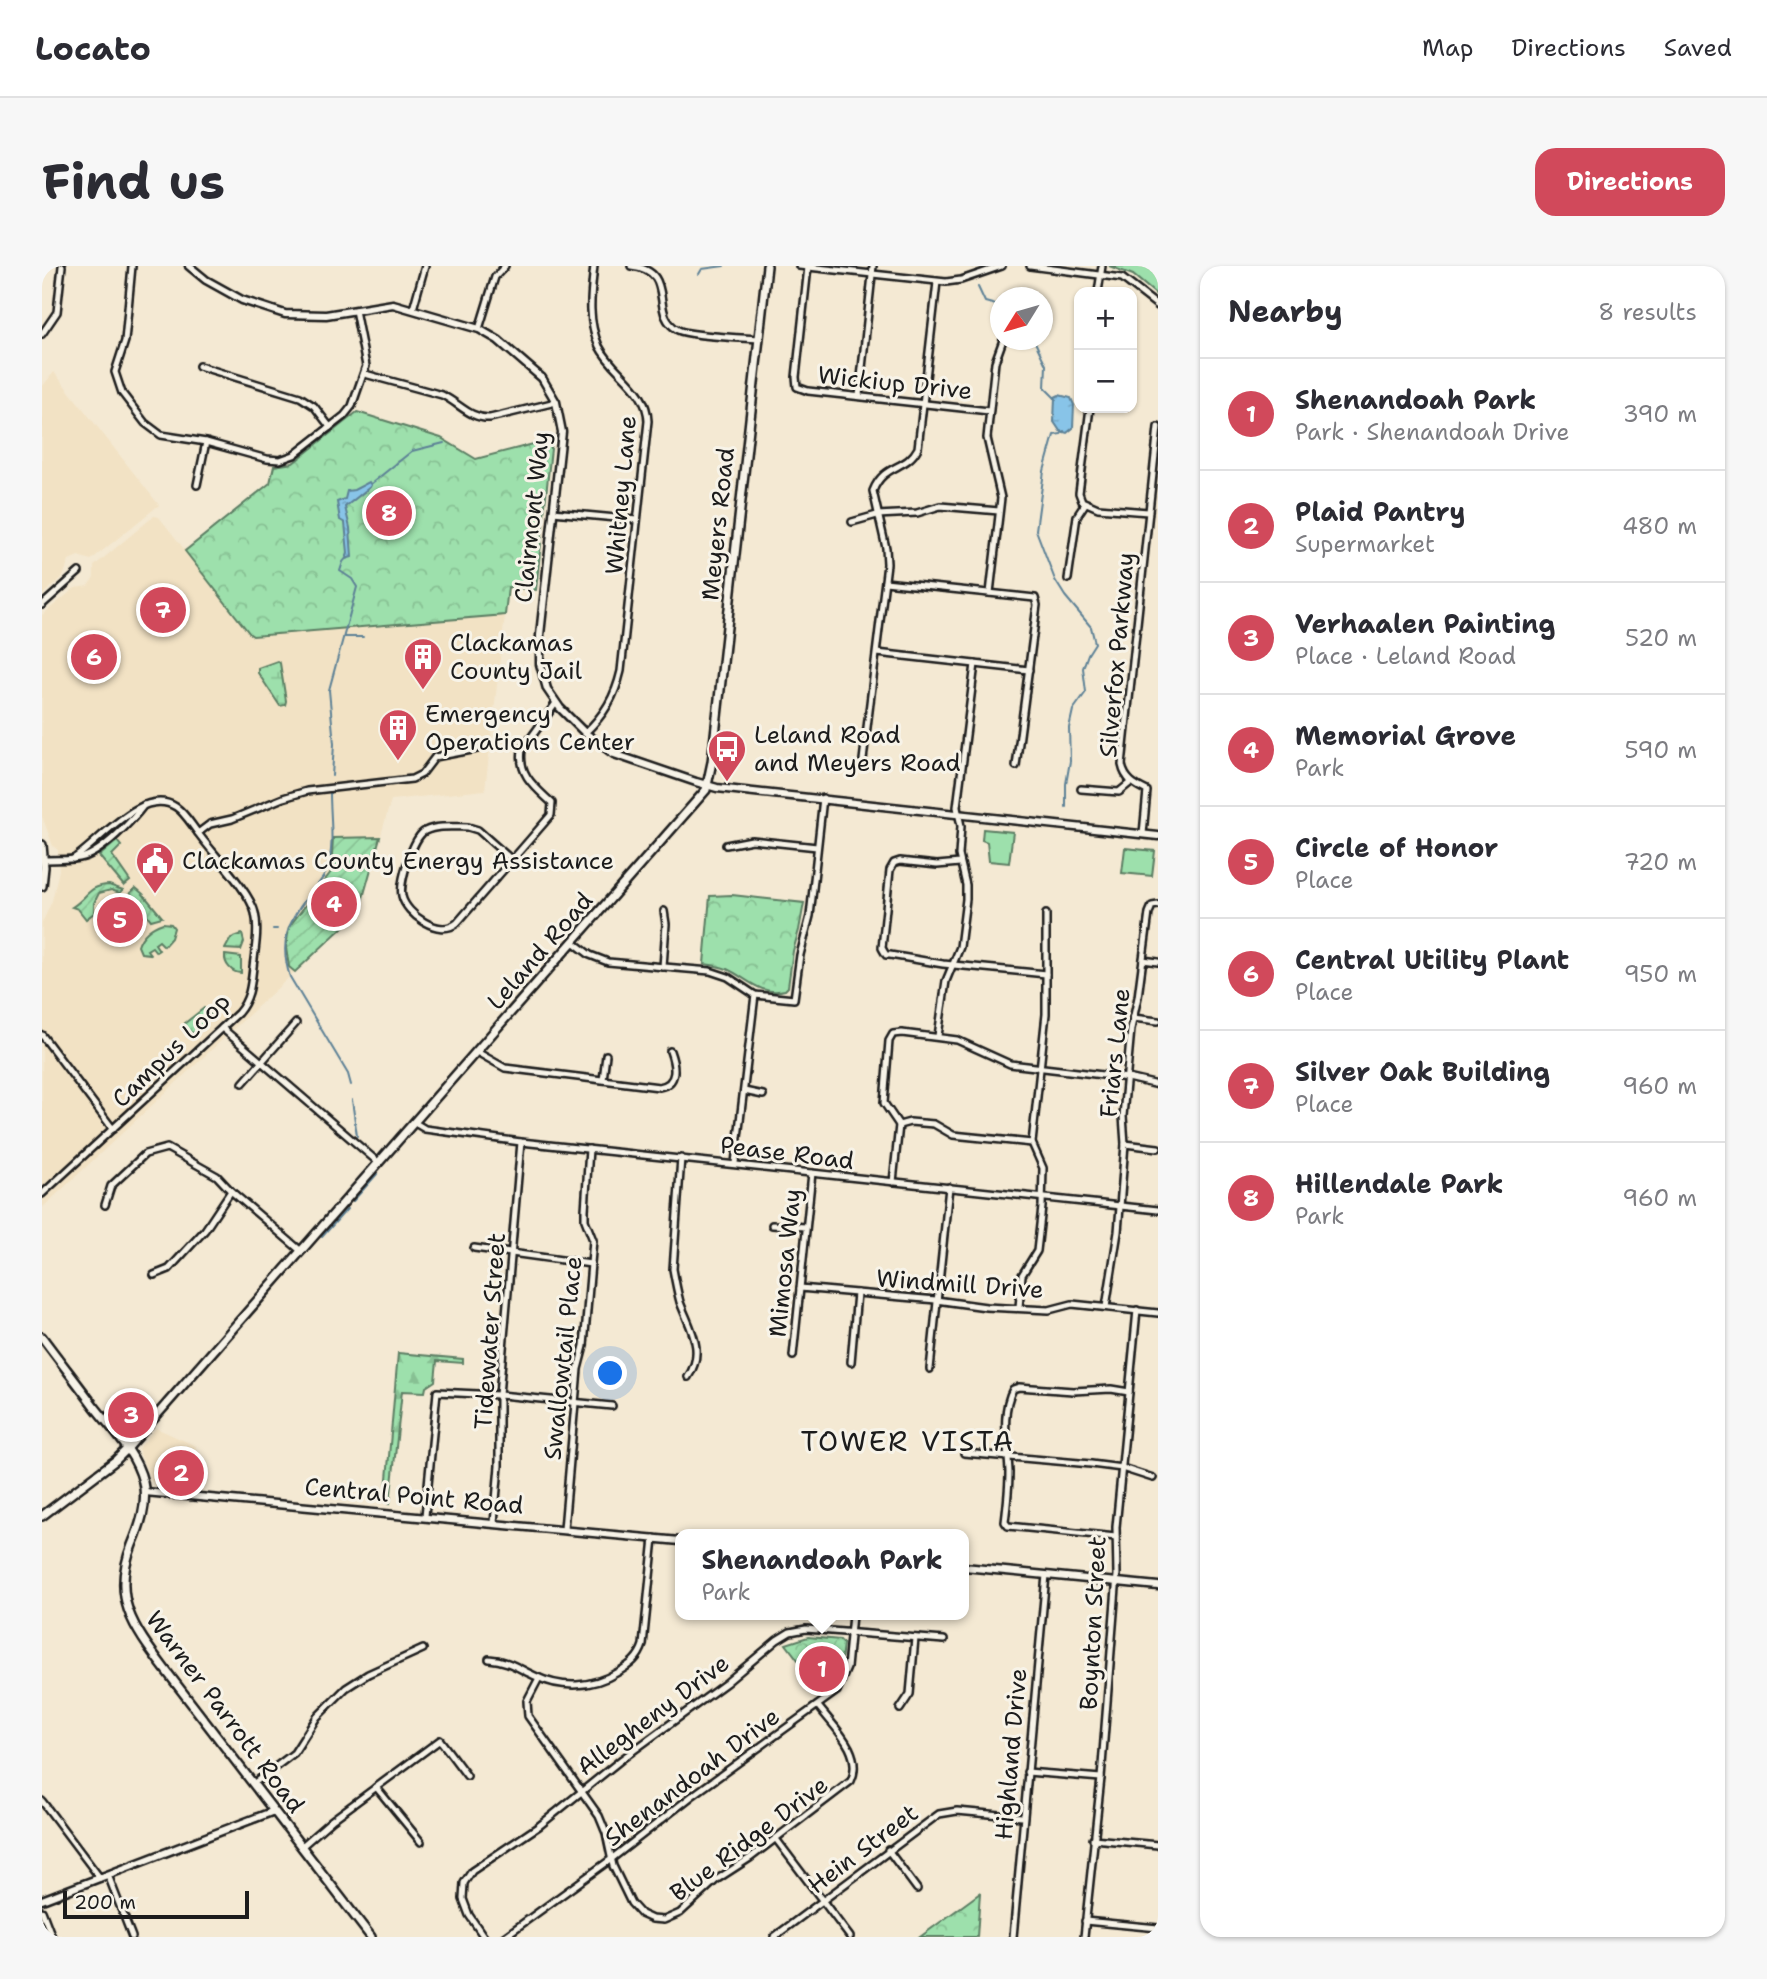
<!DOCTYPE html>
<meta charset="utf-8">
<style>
body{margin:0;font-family:"Shantell Sans",sans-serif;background:#f7f7f7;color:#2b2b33}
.controls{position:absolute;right:21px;top:21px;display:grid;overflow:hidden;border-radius:14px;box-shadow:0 2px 5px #0004}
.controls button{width:63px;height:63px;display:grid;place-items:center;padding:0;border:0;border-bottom:2px solid #e1e1e2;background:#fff;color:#2b2b33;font:35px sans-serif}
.compass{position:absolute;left:948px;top:21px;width:63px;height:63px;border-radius:50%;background:#fff;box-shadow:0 2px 5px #0004;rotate:233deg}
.scale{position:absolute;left:21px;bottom:18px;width:186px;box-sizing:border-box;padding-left:7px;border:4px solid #1c1c1c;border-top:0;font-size:19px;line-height:24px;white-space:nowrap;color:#1c1c1c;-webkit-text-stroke:5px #f7f3e8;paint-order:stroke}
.you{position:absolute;left:569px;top:1108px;width:24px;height:24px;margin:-18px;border:5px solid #fff;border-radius:50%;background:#1a73e8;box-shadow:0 0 0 10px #1a73e833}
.badge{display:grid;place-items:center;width:46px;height:46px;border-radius:50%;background:#d1495b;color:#fff;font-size:23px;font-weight:700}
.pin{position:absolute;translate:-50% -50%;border:4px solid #fff;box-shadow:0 2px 7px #0006}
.popup{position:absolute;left:633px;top:1263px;width:294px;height:91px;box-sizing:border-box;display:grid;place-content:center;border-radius:14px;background:#fff;filter:drop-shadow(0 2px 5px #0005);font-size:23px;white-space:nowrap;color:#7c7c81}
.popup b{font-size:26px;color:#2b2b33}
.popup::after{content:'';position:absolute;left:50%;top:100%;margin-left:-14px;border:14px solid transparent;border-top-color:#fff}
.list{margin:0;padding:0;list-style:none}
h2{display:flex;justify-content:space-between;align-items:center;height:91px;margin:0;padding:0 28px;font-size:30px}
h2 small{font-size:23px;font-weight:400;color:#7c7c81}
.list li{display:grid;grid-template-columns:46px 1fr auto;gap:21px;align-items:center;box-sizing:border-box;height:112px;padding:0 28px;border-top:2px solid #e1e1e2}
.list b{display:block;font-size:26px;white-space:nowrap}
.list p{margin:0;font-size:23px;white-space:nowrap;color:#7c7c81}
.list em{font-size:23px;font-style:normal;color:#7c7c81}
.map{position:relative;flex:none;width:1116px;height:1671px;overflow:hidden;border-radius:21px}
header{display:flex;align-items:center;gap:42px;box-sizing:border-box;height:98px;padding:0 35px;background:#fff;border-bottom:2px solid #e1e1e2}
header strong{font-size:33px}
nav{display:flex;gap:38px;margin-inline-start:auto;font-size:24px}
.intro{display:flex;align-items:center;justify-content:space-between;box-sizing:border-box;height:168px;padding:0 42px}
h1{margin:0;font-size:49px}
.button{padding:18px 32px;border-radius:21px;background:#d1495b;color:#fff;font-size:24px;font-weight:700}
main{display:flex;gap:42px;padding:0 42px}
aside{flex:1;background:#fff;border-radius:21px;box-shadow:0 2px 5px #0004}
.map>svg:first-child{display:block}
.built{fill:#f2e2c4}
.grass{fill:#9de0ac;stroke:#5c7e64;stroke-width:2}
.forest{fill:url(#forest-firs);stroke:#5c7e64;stroke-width:2}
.wetland{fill:url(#wetland-marsh);stroke:#5c7e64;stroke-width:2}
.park{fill:url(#park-crowns);stroke:#5c7e64;stroke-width:2}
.garden{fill:url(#garden-furrows);stroke:#5c7e64;stroke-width:2}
.water{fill:url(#water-ripples);stroke:#5d8196;stroke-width:2}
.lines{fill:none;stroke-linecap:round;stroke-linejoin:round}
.stream{stroke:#5d8196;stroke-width:2}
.minor-casing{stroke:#1c1c1c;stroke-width:10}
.tertiary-casing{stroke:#1c1c1c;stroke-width:11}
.secondary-casing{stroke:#1c1c1c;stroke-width:12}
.minor{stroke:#f7f3e8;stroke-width:5}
.tertiary{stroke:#f7f3e8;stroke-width:6}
.secondary{stroke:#f7f3e8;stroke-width:7}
.labels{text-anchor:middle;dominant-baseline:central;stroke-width:6;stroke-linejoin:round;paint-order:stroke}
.street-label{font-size:24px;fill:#1c1c1c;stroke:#f7f3e8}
.poi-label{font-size:24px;fill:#1c1c1c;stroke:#f7f3e8;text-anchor:start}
.quarter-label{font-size:28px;letter-spacing:2px;fill:#1c1c1c;stroke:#f7f3e8}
</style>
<header>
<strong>Locato</strong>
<nav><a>Map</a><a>Directions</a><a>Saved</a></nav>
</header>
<div class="intro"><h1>Find us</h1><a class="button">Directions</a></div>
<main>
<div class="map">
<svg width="1116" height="1671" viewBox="0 0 1116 1671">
<defs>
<pattern id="forest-firs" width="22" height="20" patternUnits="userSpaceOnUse" patternTransform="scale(1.75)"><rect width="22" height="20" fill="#9de0ac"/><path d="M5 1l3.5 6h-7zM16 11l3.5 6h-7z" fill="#87c093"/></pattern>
<pattern id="wetland-marsh" width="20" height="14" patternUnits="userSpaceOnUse" patternTransform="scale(1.75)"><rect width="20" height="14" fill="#9de0ac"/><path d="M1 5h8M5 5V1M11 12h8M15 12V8" fill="none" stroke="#87c093"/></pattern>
<pattern id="park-crowns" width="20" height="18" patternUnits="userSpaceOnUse" patternTransform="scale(1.75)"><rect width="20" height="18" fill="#9de0ac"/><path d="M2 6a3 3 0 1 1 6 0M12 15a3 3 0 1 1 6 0" fill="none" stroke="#87c093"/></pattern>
<pattern id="garden-furrows" width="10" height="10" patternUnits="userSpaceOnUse" patternTransform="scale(1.75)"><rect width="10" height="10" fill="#9de0ac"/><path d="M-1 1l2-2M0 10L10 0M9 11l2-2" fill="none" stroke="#87c093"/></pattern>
<pattern id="water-ripples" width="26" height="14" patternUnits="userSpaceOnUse" patternTransform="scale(1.75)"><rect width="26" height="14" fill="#88c4e8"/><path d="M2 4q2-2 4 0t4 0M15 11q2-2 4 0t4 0" fill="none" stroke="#75a8c6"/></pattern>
</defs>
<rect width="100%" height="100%" fill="#f4e9d3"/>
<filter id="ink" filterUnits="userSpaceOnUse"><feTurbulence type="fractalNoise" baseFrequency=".0143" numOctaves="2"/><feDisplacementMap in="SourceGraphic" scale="14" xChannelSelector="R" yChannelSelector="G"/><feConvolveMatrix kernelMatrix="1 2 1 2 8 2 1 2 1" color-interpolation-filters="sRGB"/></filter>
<g filter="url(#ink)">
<g class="built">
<path d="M12,106L117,239L49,294L36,290L27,294L21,311L0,329V121Z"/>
<path d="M112,250L117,251L211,370L463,349L443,524L349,534L317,646L0,942V657L10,635L17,604L16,584L11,580L0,550V349L33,322L46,320L52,311V300Z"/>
<path d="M114,1162L154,1180L144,1222L115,1220L109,1215L96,1183Z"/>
</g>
<g class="grass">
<path d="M1067,0H1106L1116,11V30L1091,9Z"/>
<path d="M941,563L971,566L967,597L947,595L945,576L940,574Z"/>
<path d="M1083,582L1113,585L1110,610L1080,607Z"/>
<path d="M72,636C86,637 95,648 94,662L87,670H76L63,656C60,647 62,639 72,636Z"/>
<path d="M121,657L129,658L132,662L129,672L122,680L117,675L113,678L117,684L114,686L110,681L105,684L108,688L99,687L96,680C100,668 109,661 121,657Z"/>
</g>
<path class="forest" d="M356,1087L421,1093V1097L395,1095L393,1115L384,1121L383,1126L360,1125L348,1237L343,1236Z"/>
<g class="wetland">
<path d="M235,395L238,397L244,435L243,439L238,440L216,407V402Z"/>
<path d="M200,668L202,676L199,684L183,683L189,672Z"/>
<path d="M183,689L199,691V707C190,707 182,698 183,689Z"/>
<path d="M162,742L170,750L154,766L149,767L145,764L143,757Z"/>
</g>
<g class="park">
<path d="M315,146L399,172L434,193L510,173L494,324L466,321L463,349L211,370L208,368L143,285L228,217L232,200L251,197Z"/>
<path d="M690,629L762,637L757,664L751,685L746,721L743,724C718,730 705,712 685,703C677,700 670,699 662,698L668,630Z"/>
<path d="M766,1371L798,1374L801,1377C799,1397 798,1413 782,1428L744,1378Z"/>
<path d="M938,1627L935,1671H878Z"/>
</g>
<g class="garden">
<path d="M338,571L317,646L253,706L247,701L244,682L247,661L289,606L291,572Z"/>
<path d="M75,575L79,580L70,589L88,615L82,620L57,590Z"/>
<path d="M67,619L81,624L78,627L69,624L57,627L52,637V647L44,653L36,643L30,641C45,632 47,619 67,619Z"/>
<path d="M94,622L101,628L120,651L109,654L88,627Z"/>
</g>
<g class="water">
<path d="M1017,129L1029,132L1032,139L1031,162L1025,167L1018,165L1012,156L1013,131Z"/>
<path d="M327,216L329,219L328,221L303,241L308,262L310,291L304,293L306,287L303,257L298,254L295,236L303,233L305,225L312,224Z"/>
</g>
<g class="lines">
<g class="stream">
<path d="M930,0L931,1"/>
<path d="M657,8L660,3L682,0"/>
<path d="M936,21L943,36L958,40"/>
<path d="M992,74L1004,99L1003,122L1014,133"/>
<path d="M1022,165L1019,168L1012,169L1002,205L994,264L1013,314L1023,330L1049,361L1053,377L1046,388L1041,402L1044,426L1031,444L1027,462L1028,495L1024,518V541"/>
<path d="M330,217L370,185L402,177"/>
<path d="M302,371H321"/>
<path d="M290,510L292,478L287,424L315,321L310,313L298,305L301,296L305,291"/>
<path d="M288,527C288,551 293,581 285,603C282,614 273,621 266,630C245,657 237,677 248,711L306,808L309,819"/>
<path d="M231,663H235"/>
<path d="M310,834L315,870"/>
<path d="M311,935L335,908"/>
<path d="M280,971L305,943"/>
</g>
<defs>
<g id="minor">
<path d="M90,0L83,75L73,106L80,127L103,157L119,169L164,176L225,193L238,194L252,189L302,150L310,140L324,100L313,44"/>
<path d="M589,0C636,5 606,48 636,64C647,70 700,72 717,73"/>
<path d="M757,0L904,16L919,14L960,0"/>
<path d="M988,0L1080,12L1116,40"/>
<path d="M766,1L754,111L755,121L766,125L947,145"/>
<path d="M1056,26L1060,0"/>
<path d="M371,43L383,0"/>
<path d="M437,63L453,11L463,0"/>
<path d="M0,68L15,46L20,0"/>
<path d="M157,100L258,131L272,140L288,161"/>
<path d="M323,108L400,129C417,137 428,153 448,152L514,136"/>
<path d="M817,130L831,0"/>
<path d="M1048,142L1037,227L1040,235L1056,242L1106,246"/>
<path d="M155,219L164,176"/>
<path d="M511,246L595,254"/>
<path d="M810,256L835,249L875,247L898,240L957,245"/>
<path d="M1026,313L1035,250L1043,238"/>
<path d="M843,316L993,332L995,339L974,500"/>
<path d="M948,327L959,232L945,172L953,96L961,74"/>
<path d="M0,339L37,306"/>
<path d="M835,387L987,404"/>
<path d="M543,467C562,449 573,431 579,405L606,155C605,121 571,108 557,80C545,53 549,28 552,0"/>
<path d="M821,494L845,298L844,282L831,225C842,197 864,205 876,182L895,16"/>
<path d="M1039,523L1077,526L1089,516"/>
<path d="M426,561L436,564L470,594L415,657C397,672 364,648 360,630C357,617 371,571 383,565C395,559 413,561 426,561Z"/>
<path d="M1101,568L1105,525C1093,519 1083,514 1080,499L1116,161"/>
<path d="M684,579L710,574L775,581"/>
<path d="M31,593C57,577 100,519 134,541C143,547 149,558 156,567L168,558L190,553L241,532L265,525L370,513L380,508L393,491L435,483"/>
<path d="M2,594C15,593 30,595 42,591C61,585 90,555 102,539"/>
<path d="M470,594L509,549L510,537C493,521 476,509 480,484L514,437"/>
<path d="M918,597L895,599L858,595L852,597L848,604L840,682L844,689H848L901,698L1004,708"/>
<path d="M531,676L548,689L566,696L668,705L686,711L713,729L752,733L758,689L768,650L781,532"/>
<path d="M1101,694L1116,696"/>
<path d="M621,701L624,658L622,645"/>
<path d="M1091,752L1116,755"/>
<path d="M180,762L337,897"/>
<path d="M0,769L71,863"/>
<path d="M896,770L904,715L918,681L924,633V619L917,589L919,560L915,541L933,398"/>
<path d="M435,786L463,802L617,821C637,818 633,799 628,785"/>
<path d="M561,814L564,789"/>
<path d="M201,817L254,757"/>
<path d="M702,825L721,829"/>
<path d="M373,857L383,863L479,876L1116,944"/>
<path d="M857,859L868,856L892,858L911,869L990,877"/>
<path d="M1083,878L1116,882"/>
<path d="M639,892L631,1003C633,1014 635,1025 638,1036C648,1063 664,1084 646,1111"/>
<path d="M693,897L713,729"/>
<path d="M851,916L857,859L842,837L847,775L851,768L860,767L915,774L968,798L1086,812L1116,819"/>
<path d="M0,928L196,747C208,733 209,719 211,701C213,684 217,663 213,647C208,625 170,587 156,567"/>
<path d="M63,939L69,920L103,888L125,882L175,910L189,925L259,985"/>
<path d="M730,959L764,961"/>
<path d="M432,982L549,998"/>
<path d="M112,1009L127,1003L163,964L189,925"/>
<path d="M758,1022L894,1034L944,1041L1007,1044L1030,1038L1116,1047"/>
<path d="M977,1041L980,1009L995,985L1000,941L1001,902L990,877L1004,748V648"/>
<path d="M1064,1041L1076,966L1083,878L1081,850L1089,763L1096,731L1107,647L1110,640L1116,639"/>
<path d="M751,1090L770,907"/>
<path d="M809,1096L815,1027"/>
<path d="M888,1103L907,921"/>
<path d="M922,1187L1049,1198L1080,1202L1111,1212"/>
<path d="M383,1250L395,1126L457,1129L570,1140"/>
<path d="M452,1257L457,1200V1129L479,876"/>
<path d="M522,1263L536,1103L542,1080L551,974L543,954V944L547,883"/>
<path d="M1074,1271L966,1260L963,1256C965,1240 967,1223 967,1206C966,1180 958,1147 971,1123L977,1121L1031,1125L1069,1123L1087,1126"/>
<path d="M447,1393C465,1394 476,1402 493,1410C520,1423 550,1422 576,1406C588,1399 597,1392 601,1379L612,1272"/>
<path d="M497,1412L485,1435L486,1450L557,1550L564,1567L571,1600L589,1637L599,1648L610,1653L622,1654L638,1647L674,1614L708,1592L809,1515C822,1487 792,1461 776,1440"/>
<path d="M858,1443L868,1428L873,1372"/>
<path d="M985,1506L1059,1512"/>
<path d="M211,1518L252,1487L275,1451L304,1422L326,1408L381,1383"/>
<path d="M334,1521L379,1576"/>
<path d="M0,1535L58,1612"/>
<path d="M734,1573L808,1671"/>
<path d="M1051,1573L1116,1579"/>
<path d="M259,1581L290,1554L398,1474L425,1510"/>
<path d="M846,1584L875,1623"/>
<path d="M66,1609L90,1671"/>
<path d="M0,1645L10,1671"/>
<path d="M1043,1655L1116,1662"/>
<path d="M442,1671L427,1649L421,1633L422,1617L430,1605L497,1560L580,1493L684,1417L735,1374L748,1366L764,1363L902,1374"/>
<path d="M462,1671L568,1594L650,1530L795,1425L805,1402L810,1349"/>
<path d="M732,1671L897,1548L915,1545L980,1551"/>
<path d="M971,1671L1004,1309"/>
<path d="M1042,1671L1059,1512L1075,1309L1074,1261L1095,1044"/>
</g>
<g id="tertiary">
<path d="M147,0L164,14L200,34L243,48L284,49L351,38L437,63L456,74L500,112L514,136L520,166L498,369V398L505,423L518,442L543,467L572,488L654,516L675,522L1116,570"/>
<path d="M103,1226L638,1275"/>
<path d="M922,1301L1116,1320"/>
<path d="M0,1634L232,1545"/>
</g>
<g id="secondary">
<path d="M0,579L2,601L0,620"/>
<path d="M0,1071C17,1094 35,1117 52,1140C70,1163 94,1187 101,1216C106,1238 98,1260 90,1279C69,1331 91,1361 122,1402L329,1671"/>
<path d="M0,1250L74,1194L85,1183L664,524L670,496L725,0"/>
</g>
</defs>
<use href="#minor" class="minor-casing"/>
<use href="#tertiary" class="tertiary-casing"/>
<use href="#secondary" class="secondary-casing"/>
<use href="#minor" class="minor"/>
<use href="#tertiary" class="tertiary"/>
<use href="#secondary" class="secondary"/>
</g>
</g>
<defs>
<symbol id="building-pin" viewBox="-11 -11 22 30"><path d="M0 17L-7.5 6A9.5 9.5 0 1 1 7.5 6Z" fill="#d1495b" stroke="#f7f3e8"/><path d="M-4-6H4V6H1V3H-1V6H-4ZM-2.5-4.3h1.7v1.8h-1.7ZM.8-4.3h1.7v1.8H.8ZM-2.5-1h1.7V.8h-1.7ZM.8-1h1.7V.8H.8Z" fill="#fff"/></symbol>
<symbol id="bus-pin" viewBox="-11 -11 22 30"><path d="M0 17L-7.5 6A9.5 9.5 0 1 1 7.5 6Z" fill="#d1495b" stroke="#f7f3e8"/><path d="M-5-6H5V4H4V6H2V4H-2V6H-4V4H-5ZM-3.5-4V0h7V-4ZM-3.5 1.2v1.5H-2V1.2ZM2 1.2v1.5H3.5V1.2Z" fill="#fff"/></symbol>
<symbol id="civic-pin" viewBox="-11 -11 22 30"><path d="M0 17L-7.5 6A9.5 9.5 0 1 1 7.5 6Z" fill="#d1495b" stroke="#f7f3e8"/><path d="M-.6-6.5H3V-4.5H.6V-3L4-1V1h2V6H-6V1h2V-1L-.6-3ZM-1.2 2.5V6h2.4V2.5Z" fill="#fff"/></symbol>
</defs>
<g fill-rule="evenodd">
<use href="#building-pin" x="359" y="369" width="44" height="60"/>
<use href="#building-pin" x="334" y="440" width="44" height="60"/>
<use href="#bus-pin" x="663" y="461" width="44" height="60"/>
<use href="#civic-pin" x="91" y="573" width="44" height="60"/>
</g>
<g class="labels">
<g class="street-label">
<text transform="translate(853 117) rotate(6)">Wickiup Drive</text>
<text transform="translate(579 229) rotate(-85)">Whitney Lane</text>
<text transform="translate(490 251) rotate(-84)">Clairmont Way</text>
<text transform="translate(676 258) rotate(-84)">Meyers Road</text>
<text transform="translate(1075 389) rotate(-85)">Silverfox Parkway</text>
<text transform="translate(498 685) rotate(-49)">Leland Road</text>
<text transform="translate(129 784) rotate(-44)">Campus Loop</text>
<text transform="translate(1073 787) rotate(-84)">Friars Lane</text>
<text transform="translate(745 887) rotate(7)">Pease Road</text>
<text transform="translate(743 997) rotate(-84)">Mimosa Way</text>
<text transform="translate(918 1018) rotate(4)">Windmill Drive</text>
<text transform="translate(448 1065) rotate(-86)">Tidewater Street</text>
<text transform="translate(521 1092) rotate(-84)">Swallowtail Place</text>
<text transform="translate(372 1230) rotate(5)">Central Point Road</text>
<text transform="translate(1051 1357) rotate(-87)">Boynton Street</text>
<text transform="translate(183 1446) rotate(53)">Warner Parrott Road</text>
<text transform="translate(611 1449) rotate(-37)">Allegheny Drive</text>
<text transform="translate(969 1488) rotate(-85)">Highland Drive</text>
<text transform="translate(650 1511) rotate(-37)">Shenandoah Drive</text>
<text transform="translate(707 1573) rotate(-37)">Blue Ridge Drive</text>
<text transform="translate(821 1583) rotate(-37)">Hein Street</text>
</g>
<g class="poi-label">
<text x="408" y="377">Clackamas<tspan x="408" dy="28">County Jail</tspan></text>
<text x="383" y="448">Emergency<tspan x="383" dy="28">Operations Center</tspan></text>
<text x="712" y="469">Leland Road<tspan x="712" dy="28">and Meyers Road</tspan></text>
<text x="140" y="595">Clackamas County Energy Assistance</text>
</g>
<g class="quarter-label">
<text x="866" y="1175">TOWER VISTA</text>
</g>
</g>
</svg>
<div class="controls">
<button>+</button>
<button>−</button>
</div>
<svg class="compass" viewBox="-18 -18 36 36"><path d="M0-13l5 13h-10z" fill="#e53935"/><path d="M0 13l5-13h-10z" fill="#7c7c81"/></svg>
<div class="scale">200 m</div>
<div class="you"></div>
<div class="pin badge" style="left:780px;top:1403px">1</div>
<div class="popup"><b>Shenandoah Park</b>Park</div>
<div class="pin badge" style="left:139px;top:1207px">2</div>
<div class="pin badge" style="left:89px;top:1149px">3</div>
<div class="pin badge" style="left:292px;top:638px">4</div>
<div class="pin badge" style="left:78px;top:654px">5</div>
<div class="pin badge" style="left:52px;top:391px">6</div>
<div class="pin badge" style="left:121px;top:344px">7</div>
<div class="pin badge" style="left:347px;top:247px">8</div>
</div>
<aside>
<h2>Nearby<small>8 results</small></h2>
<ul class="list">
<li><span class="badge">1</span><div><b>Shenandoah Park</b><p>Park · Shenandoah Drive</p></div><em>390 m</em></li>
<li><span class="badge">2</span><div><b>Plaid Pantry</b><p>Supermarket</p></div><em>480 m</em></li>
<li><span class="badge">3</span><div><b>Verhaalen Painting</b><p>Place · Leland Road</p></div><em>520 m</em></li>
<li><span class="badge">4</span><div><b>Memorial Grove</b><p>Park</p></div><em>590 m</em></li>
<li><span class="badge">5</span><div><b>Circle of Honor</b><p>Place</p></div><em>720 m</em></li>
<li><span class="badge">6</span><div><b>Central Utility Plant</b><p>Place</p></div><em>950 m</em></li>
<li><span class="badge">7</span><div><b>Silver Oak Building</b><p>Place</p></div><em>960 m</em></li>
<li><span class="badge">8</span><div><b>Hillendale Park</b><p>Park</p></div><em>960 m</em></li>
</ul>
</aside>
</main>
